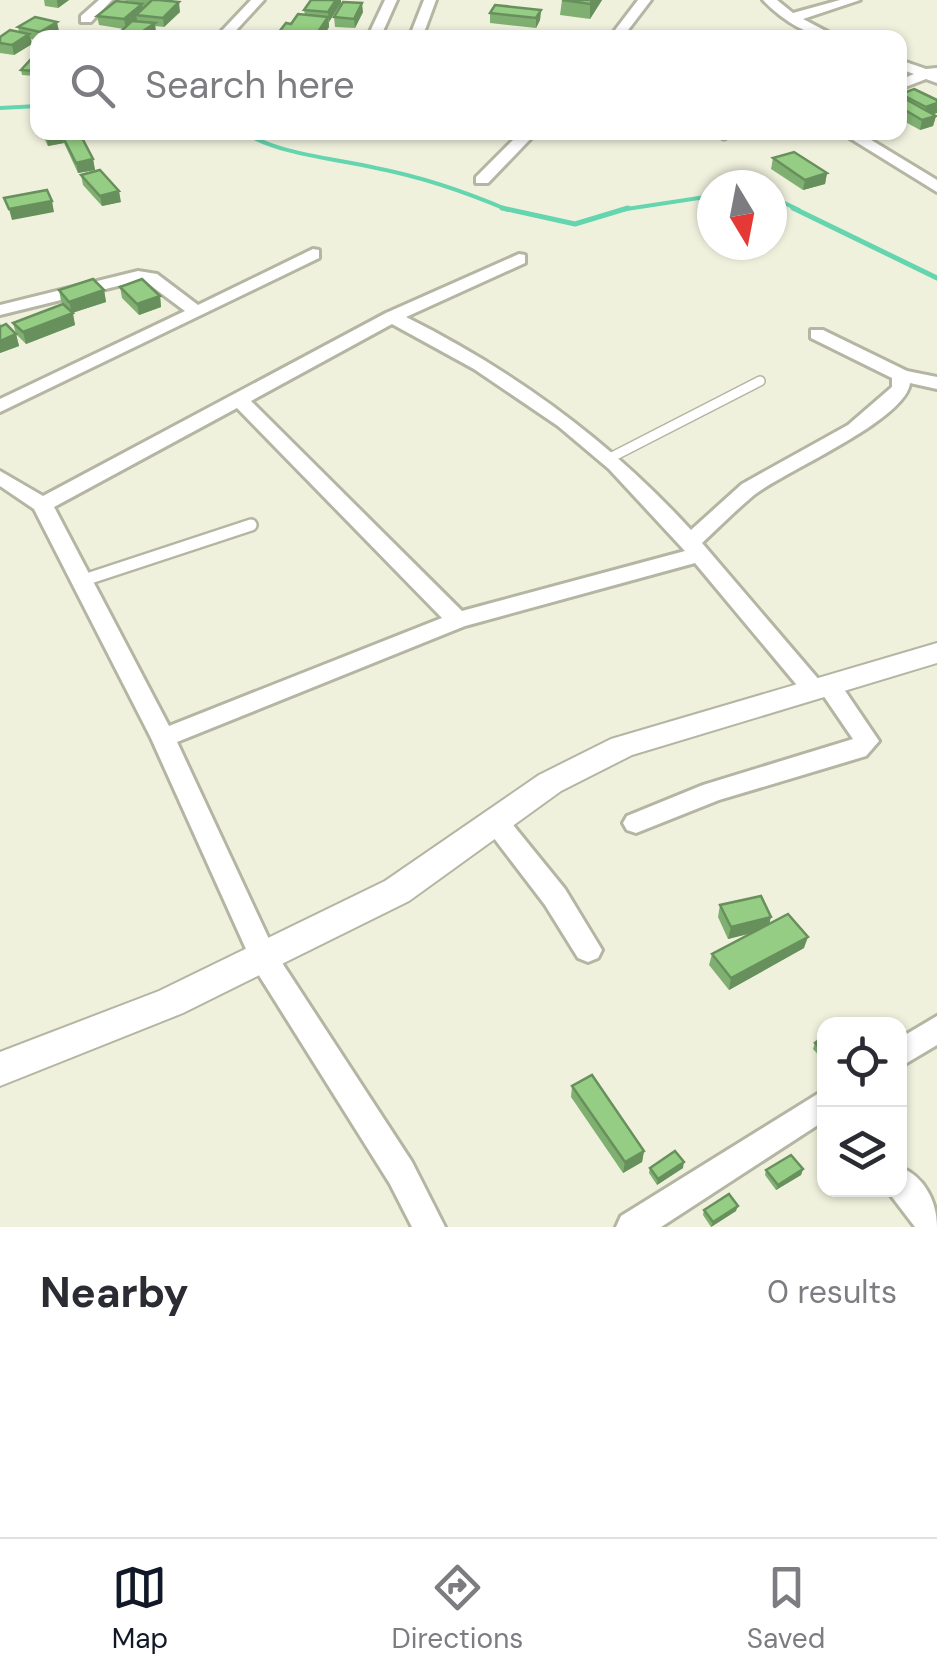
<!DOCTYPE html>
<style>
body{margin:0;font-family:"DM Sans",sans-serif;background:#f2f2f3;color:#2b2b33}
.controls{position:absolute;right:30px;bottom:30px;display:grid;overflow:hidden;border-radius:20px;box-shadow:0 2px 8px #0004}
.controls button{width:90px;height:90px;display:grid;place-items:center;padding:0;border:0;border-bottom:2px solid #e1e1e2;background:#fff;color:#2b2b33;font:50px sans-serif}
.compass{position:absolute;left:697px;top:170px;width:90px;height:90px;border-radius:50%;background:#fff;box-shadow:0 2px 8px #0004;rotate:170deg}
.list{margin:0;padding:0;list-style:none}
h2{display:flex;justify-content:space-between;align-items:center;height:130px;margin:0;padding:0 40px;font-size:42px}
h2 small{font-size:32px;font-weight:400;color:#7c7c81}
.icon{flex:none;width:55px;height:55px;fill:none;stroke:currentColor;stroke-width:2;stroke-linecap:round;stroke-linejoin:round}
.map{position:relative;flex:none;width:937px;height:1227px;overflow:hidden}
.search{position:absolute;background:#fff;box-shadow:0 2px 8px #0004;left:30px;right:30px;top:30px;height:110px;display:flex;align-items:center;gap:25px;box-sizing:border-box;padding:0 35px;border-radius:20px;color:#7c7c81;font-size:38px}
.sheet{height:310px;background:#fff}
nav{display:flex;justify-content:space-around;align-items:center;box-sizing:border-box;height:140px;border-top:2px solid #e1e1e2;background:#fff;font-size:28px;color:#7c7c81}
nav a{display:grid;justify-items:center;gap:5px}
nav .on{color:#111827}
.map>svg:first-child{display:block}
.lines{fill:none;stroke-linecap:round;stroke-linejoin:round}
.stream-far1{stroke:#65d5af;stroke-width:4}
.stream{stroke:#65d5af;stroke-width:5}
.service-far2-casing{stroke:#b4b5a2;stroke-width:11}
.service-far1-casing{stroke:#b4b5a2;stroke-width:12}
.service-casing{stroke:#b4b5a2;stroke-width:16}
.minor-casing{stroke:#b4b5a2;stroke-width:6}
.tertiary-casing{stroke:#b4b5a2;stroke-width:4}
.service-far2{stroke:#fff;stroke-width:8}
.service-far1{stroke:#fff;stroke-width:9}
.service{stroke:#fff;stroke-width:11}
.minor{fill:#fff;fill-rule:evenodd}
.tertiary{fill:#fff;fill-rule:evenodd}
.wall{fill:#7fb071}
.shaded-wall{fill:#68905c}
.building{fill:#94cd83;stroke:#68905c;stroke-width:2.5}
</style>
<div class="map">
<svg width="937" height="1227" viewBox="0 0 937 1227">
<rect width="100%" height="100%" fill="#f0f1dd"/>
<g class="lines">
<g class="stream-far1">
<path d="M0,108L38,106"/>
<path d="M243,132C281,155 333,158 376,168C422,177 466,192 508,210"/>
<path d="M772,197L799,210"/>
<path d="M620,210L712,196"/>
</g>
<g class="stream">
<path d="M502,208L575,224L628,208"/>
<path d="M793,208L937,278"/>
</g>
<defs>
<path id="service-far2" d="M724,136L730,132"/>
<path id="service-far1" d="M608,459L760,381"/>
<path id="service" d="M84,580L251,525"/>
<g id="minor">
<path d="M99,0H112L91,22H81V16Z"/>
<path d="M251,0H264L229,38H215Z"/>
<path d="M385,0H397L380,38H367Z"/>
<path d="M424,0H436L422,38H409Z"/>
<path d="M638,0H651L622,38H609Z"/>
<path d="M763,0H777L793,13L840,0H860L803,19L839,38C810,38 783,21 763,0Z"/>
<path d="M900,60L926,69L937,68V83L926,79L900,89V80L914,74L900,69Z"/>
<path d="M521,132H537L488,183H476V177Z"/>
<path d="M840,132H858L937,180V192Z"/>
<path d="M313,249L319,250V258L0,412V399L185,311L146,282L138,281L0,315V305L138,271L157,274L198,305Z"/>
<path d="M519,254L525,255V263L406,317C514,371 609,440 691,530L742,484L848,425L892,387V378L811,338V330H823L907,371L937,377V389L910,383C906,420 785,471 754,495C736,510 719,527 702,543L820,681L829,676L837,679L879,741L866,756L719,800L636,833L627,830L623,823L627,816L703,785L853,739L823,695L814,699L806,696L695,563L465,626L177,742L275,952L412,1162L445,1227H412L390,1184L255,969L151,738L34,509L0,486V471L43,496L386,313ZM392,324L474,369L558,426L609,469L685,551L462,611L251,401ZM237,408L442,618L169,726L54,507Z"/>
<path d="M496,812L505,815L565,889L602,950L598,958L588,962L578,958L545,905L487,829L483,822L487,815Z"/>
<path d="M937,1016V1045L900,1067V1038Z"/>
<path d="M824,1090V1121L661,1227H616L621,1216Z"/>
<path d="M900,1167C925,1177 937,1202 937,1227H915L889,1193L887,1190H900Z"/>
</g>
<path id="tertiary" d="M937,643V663L632,755L561,791L409,901L183,1013L0,1086V1052L159,991L385,881L539,775L611,739Z"/>
</defs>
<use href="#service-far2" class="service-far2-casing"/>
<use href="#service-far1" class="service-far1-casing"/>
<use href="#service" class="service-casing"/>
<use href="#minor" class="minor-casing"/>
<use href="#tertiary" class="tertiary-casing"/>
<use href="#service-far2" class="service-far2"/>
<use href="#service-far1" class="service-far1"/>
<use href="#service" class="service"/>
<use href="#minor" class="minor"/>
<use href="#tertiary" class="tertiary"/>
</g>
<g class="wall">
<path d="M44,0H69L58,8L45,6Z"/>
<path d="M122,0H159L180,12L164,27L155,26L156,33L150,38H119L118,34L124,29L99,25L97,16L141,4Z"/>
<path d="M562,0H602L590,19L560,15Z"/>
<path d="M341,3L329,22V27L322,38H280L279,32L305,15L304,10Z"/>
<path d="M541,10L540,20L536,28L490,23V13Z"/>
<path d="M363,12L355,28L335,27L334,17Z"/>
<path d="M18,27L59,31L48,38H38V41L31,39L32,44L14,55L0,53V37L19,32Z"/>
<path d="M32,58L36,76L22,75L21,70Z"/>
<path d="M901,94L937,113L932,114L936,116L933,126L920,130L900,119Z"/>
<path d="M41,132H79L93,159L95,170L78,173L64,143L48,146Z"/>
<path d="M773,158L827,173L825,184L803,190L771,169Z"/>
<path d="M81,175L121,202L102,206L83,185Z"/>
<path d="M120,287L160,296L161,307L139,315L122,298Z"/>
<path d="M59,290H104L106,302L72,313L75,325L26,344L16,334L19,346L0,353V323L1,326L16,334L13,323L69,310L61,301Z"/>
<path d="M720,905L770,923L804,948L729,990L709,965L712,954L751,933L728,939L718,917Z"/>
<path d="M824,1036V1061L813,1049L815,1043Z"/>
<path d="M572,1086L644,1151L642,1162L623,1173L571,1097Z"/>
<path d="M650,1168H683L657,1185L649,1173Z"/>
<path d="M803,1169L801,1175L776,1190L765,1175L766,1170Z"/>
<path d="M704,1210L736,1211L711,1227L703,1215Z"/>
</g>
<g class="shaded-wall">
<path d="M57,0H69L58,8Z"/>
<path d="M336,0H341V3L329,22L328,12Z"/>
<path d="M593,0H602L590,19V4Z"/>
<path d="M179,2L180,12L164,27L163,18Z"/>
<path d="M362,3L363,12L355,28L354,19Z"/>
<path d="M142,4L144,14L136,15L137,20L126,29L124,19Z"/>
<path d="M541,10L540,20L536,28V18Z"/>
<path d="M328,17L329,27L322,38H317L316,35Z"/>
<path d="M57,22L59,31L48,38H41L40,32Z"/>
<path d="M155,23L156,33L150,38H141L140,33Z"/>
<path d="M29,34L32,44L14,55L12,45Z"/>
<path d="M937,103V113L924,117L926,107Z"/>
<path d="M936,116L933,126L920,130L922,120Z"/>
<path d="M59,132H74L62,135L64,143L48,146L46,135Z"/>
<path d="M93,159L95,170L78,173L76,163Z"/>
<path d="M827,173L825,184L803,190L805,180Z"/>
<path d="M119,191L121,202L102,206L100,196Z"/>
<path d="M52,201L54,212L12,220L9,209Z"/>
<path d="M104,290L106,302L72,313L69,302Z"/>
<path d="M160,296L161,307L139,315L137,304Z"/>
<path d="M73,313L75,325L26,344L23,332Z"/>
<path d="M16,334L19,346L0,353V341Z"/>
<path d="M771,917L768,929L728,939L731,927Z"/>
<path d="M808,937L804,948L729,990L731,978Z"/>
<path d="M644,1151L642,1162L623,1173L625,1162Z"/>
<path d="M684,1162L683,1168L657,1185L658,1179Z"/>
<path d="M803,1169L801,1175L776,1190L778,1185Z"/>
<path d="M738,1206L736,1211L711,1227L713,1222Z"/>
</g>
<g class="building">
<path d="M152,0H159L179,2L163,18L136,15Z"/>
<path d="M311,0H336L328,12L304,10Z"/>
<path d="M562,0H593L590,4Z"/>
<path d="M116,1L142,4L124,19L97,16Z"/>
<path d="M343,2L362,3L354,19L334,17Z"/>
<path d="M495,5L541,10L536,18L490,13Z"/>
<path d="M298,14L328,17L316,35L279,32L286,23L291,24Z"/>
<path d="M35,17L57,22L40,32L18,27Z"/>
<path d="M132,21L155,23L140,33L118,34Z"/>
<path d="M10,30L29,34L12,45L0,43V37Z"/>
<path d="M32,58H38V68L35,71L21,70Z"/>
<path d="M914,89L937,100V103L926,107L901,94Z"/>
<path d="M900,96L936,116L922,120L900,107Z"/>
<path d="M79,132L93,159L76,163L62,135Z"/>
<path d="M794,152L827,173L805,180L773,158Z"/>
<path d="M100,170L119,191L100,196L81,175Z"/>
<path d="M47,190L52,201L9,209L4,198Z"/>
<path d="M93,279L104,290L69,302L59,290Z"/>
<path d="M142,279L160,296L137,304L120,287Z"/>
<path d="M63,304L73,313L23,332L13,323Z"/>
<path d="M6,324L16,334L0,341V327Z"/>
<path d="M761,896L771,917L731,927L720,905Z"/>
<path d="M788,914L808,937L731,978L712,954Z"/>
<path d="M824,1036V1053L815,1043Z"/>
<path d="M592,1075L644,1151L625,1162L572,1086Z"/>
<path d="M675,1151L684,1162L658,1179L650,1168Z"/>
<path d="M791,1155L803,1169L778,1185L766,1170Z"/>
<path d="M729,1194L738,1206L713,1222L704,1210Z"/>
</g>
</svg>
<div class="controls">
<button><svg class="icon" aria-label="locate" viewBox="0 0 24 24"><circle cx="12" cy="12" r="6"/><path d="M12 2v4M12 18v4M2 12h4M18 12h4"/></svg></button>
<button><svg class="icon" aria-label="layers" viewBox="0 0 24 24"><path d="M12 4l9 5-9 5-9-5zM3 14l9 5 9-5"/></svg></button>
</div>
<svg class="compass" viewBox="-18 -18 36 36"><path d="M0-13l5 13h-10z" fill="#e53935"/><path d="M0 13l5-13h-10z" fill="#7c7c81"/></svg>
<div class="search"><svg class="icon" aria-label="search" viewBox="0 0 24 24"><circle cx="10" cy="10" r="6"/><path d="M15 15l6 6"/></svg>Search here</div>
</div>
<section class="sheet">
<h2>Nearby<small>0 results</small></h2>
<ul class="list">
</ul>
</section>
<nav>
<a class="on"><svg class="icon" aria-label="map" viewBox="0 0 24 24"><path d="M3 6l6-2 6 2 6-2v14l-6 2-6-2-6 2zM9 4v14M15 6v14"/></svg>Map</a>
<a><svg class="icon" aria-label="directions" viewBox="0 0 24 24"><path d="M12 3l9 9-9 9-9-9zM9 14v-3h6M13 9l2 2-2 2"/></svg>Directions</a>
<a><svg class="icon" aria-label="saved" viewBox="0 0 24 24"><path d="M7 4h10v16l-5-4-5 4z"/></svg>Saved</a>
</nav>
